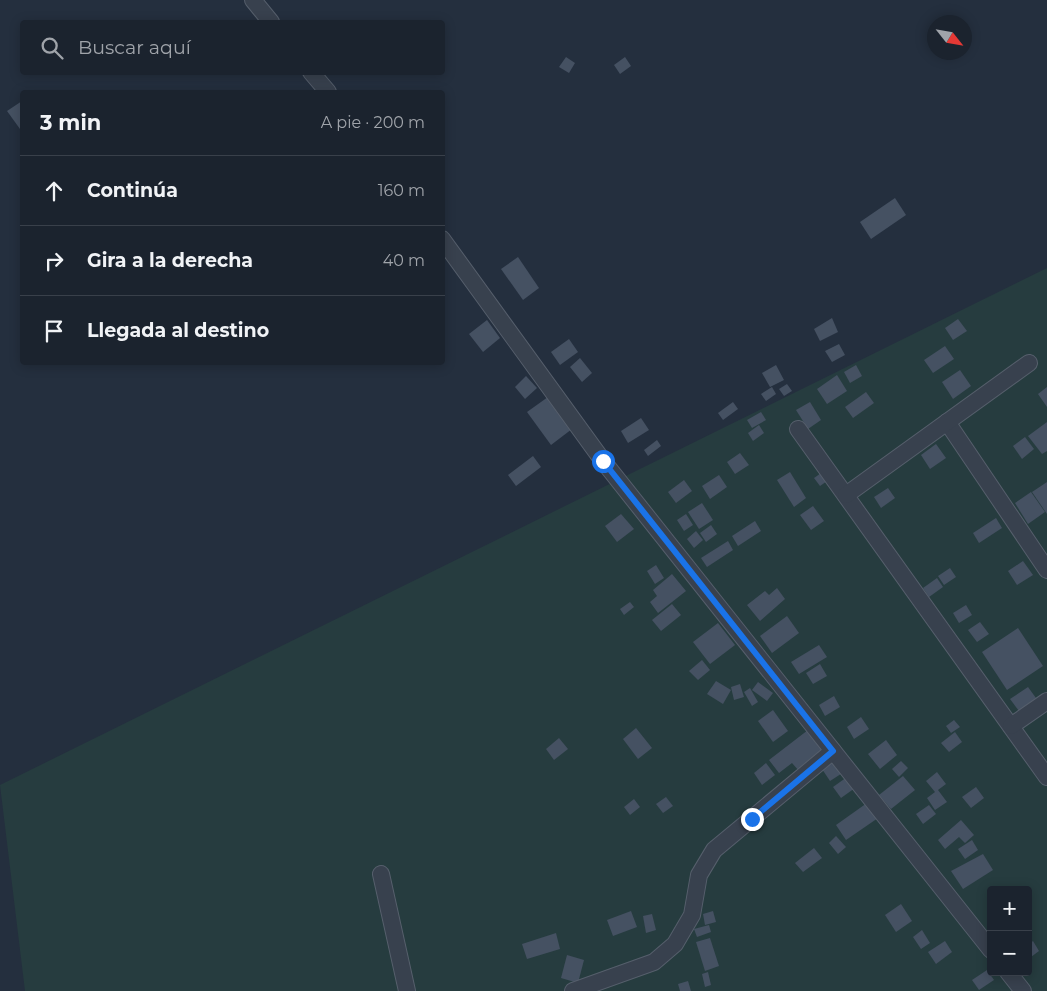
<!DOCTYPE html>
<html lang="es">
<meta charset="utf-8">
<style>
body{margin:0;font-family:Montserrat,sans-serif;background:#242b36;color:#f1f3f6}
.controls{position:absolute;right:15px;bottom:15px;display:grid;overflow:hidden;border-radius:5px;box-shadow:0 2px 12px #0003}
.controls button{width:45px;height:45px;display:grid;place-items:center;padding:0;border:0;border-bottom:1px solid #39404a;background:#1b232e;color:#f1f3f6;font:25px sans-serif}
.compass{position:absolute;left:927px;top:15px;width:45px;height:45px;border-radius:50%;background:#1b232e;box-shadow:0 2px 12px #0003;rotate:121deg}
.stop{position:absolute;width:15px;height:15px;margin:-11px;border:4px solid #1a73e8;border-radius:50%;background:#fff}
.stop.end{background:#1a73e8;border-color:#fff;box-shadow:0 1px 5px #0008}
.list{margin:0;padding:0;list-style:none}
h2{display:flex;justify-content:space-between;align-items:center;height:65px;margin:0;padding:0 20px;font-size:21px}
h2 small{font-size:16px;font-weight:400;color:#a0a4aa}
.list li{display:grid;grid-template-columns:32px 1fr auto;gap:15px;align-items:center;box-sizing:border-box;height:70px;padding:0 20px;border-top:1px solid #39404a}
.list b{display:block;font-size:19px;white-space:nowrap}
.list em{font-size:16px;font-style:normal;color:#a0a4aa}
.icon{flex:none;width:28px;height:28px;fill:none;stroke:currentColor;stroke-width:2;stroke-linecap:round;stroke-linejoin:round}
.map{position:relative;flex:none;width:1047px;height:991px;overflow:hidden}
.search{position:absolute;background:#1b232e;box-shadow:0 2px 12px #0003;left:20px;top:20px;width:425px;height:55px;display:flex;align-items:center;gap:12px;box-sizing:border-box;padding:0 18px;border-radius:5px;color:#a0a4aa;font-size:19px}
.panel{position:absolute;background:#1b232e;box-shadow:0 2px 12px #0003;left:20px;top:90px;width:425px;height:275px;border-radius:5px}
.map>svg:first-child{display:block}
.green{fill:#263c3f;fill-rule:evenodd}
.building{fill:#455162}
.lines{fill:none;stroke-linecap:round;stroke-linejoin:round}
.street-casing{stroke:#565f6c;stroke-width:18}
.street{stroke:#38414e;stroke-width:16}
.route{stroke:#1a73e8;stroke-width:6}
</style>
<div class="map">
<svg width="1047" height="991" viewBox="0 0 1047 991">
<rect width="100%" height="100%" fill="#242f3e"/>
<path class="green" d="M1047,268V991H25L0,785ZM991,890H1028V972H991Z"/>
<g class="building">
<path d="M566,57L575,63L569,73L559,67Z"/>
<path d="M625,57L631,66L620,74L614,65Z"/>
<path d="M22,101V127L20,129L7,111Z"/>
<path d="M895,198L906,215L871,239L860,222Z"/>
<path d="M518,257L539,288L523,300L501,269Z"/>
<path d="M832,318L838,332L820,341L814,329Z"/>
<path d="M958,319L967,331L953,340L945,328Z"/>
<path d="M487,320L500,338L483,352L469,334Z"/>
<path d="M569,339L578,352L560,365L551,352Z"/>
<path d="M839,344L845,355L832,362L825,351Z"/>
<path d="M945,346L954,359L933,373L924,360Z"/>
<path d="M580,358L592,373L582,382L570,367Z"/>
<path d="M776,365L784,380L770,387L762,373Z"/>
<path d="M856,365L862,376L850,383L844,372Z"/>
<path d="M960,370L971,386L953,399L942,382Z"/>
<path d="M837,375L847,391L827,404L817,389Z"/>
<path d="M526,376L537,388L525,399L515,387Z"/>
<path d="M787,384L792,391L784,396L779,389Z"/>
<path d="M772,387L776,394L766,401L761,394Z"/>
<path d="M1047,387V407L1038,394Z"/>
<path d="M866,392L874,403L853,418L845,407Z"/>
<path d="M548,397L572,429L551,445L527,412Z"/>
<path d="M733,402L738,409L723,420L718,413Z"/>
<path d="M810,402L821,420L808,429L796,410Z"/>
<path d="M761,412L766,420L752,428L747,420Z"/>
<path d="M641,418L649,430L628,443L621,431Z"/>
<path d="M1047,422V451L1042,454L1028,436Z"/>
<path d="M759,425L764,433L753,441L748,433Z"/>
<path d="M1025,437L1034,449L1022,459L1013,446Z"/>
<path d="M657,440L661,446L648,456L644,450Z"/>
<path d="M936,444L946,458L930,469L921,455Z"/>
<path d="M740,453L749,465L735,474L727,462Z"/>
<path d="M533,456L541,467L516,486L508,475Z"/>
<path d="M824,471L830,479L820,486L814,478Z"/>
<path d="M790,472L806,498L794,507L777,480Z"/>
<path d="M719,475L727,487L710,499L702,486Z"/>
<path d="M684,480L692,491L676,503L668,492Z"/>
<path d="M1047,482V514L1032,492Z"/>
<path d="M888,488L895,498L881,508L874,497Z"/>
<path d="M1031,492L1045,512L1028,524L1015,503Z"/>
<path d="M702,503L713,520L699,529L688,512Z"/>
<path d="M813,506L824,521L811,530L800,515Z"/>
<path d="M621,514L634,529L617,542L605,526Z"/>
<path d="M686,514L693,525L684,531L677,520Z"/>
<path d="M996,518L1002,528L979,543L973,533Z"/>
<path d="M755,521L761,531L738,546L732,536Z"/>
<path d="M711,525L717,534L706,542L700,533Z"/>
<path d="M696,531L703,540L694,548L687,539Z"/>
<path d="M728,541L733,550L707,567L701,558Z"/>
<path d="M1023,561L1033,575L1017,585L1008,571Z"/>
<path d="M656,565L664,578L655,584L647,571Z"/>
<path d="M950,568L956,577L944,585L938,576Z"/>
<path d="M672,574L686,591L658,613L650,602L657,596L653,590Z"/>
<path d="M937,578L943,587L929,597L923,588Z"/>
<path d="M777,588L785,599L760,621L747,605L765,591L769,595Z"/>
<path d="M630,602L634,607L624,615L620,609Z"/>
<path d="M672,604L681,615L661,631L652,620Z"/>
<path d="M966,605L972,615L959,623L953,613Z"/>
<path d="M787,616L799,633L772,653L760,636Z"/>
<path d="M980,622L989,634L977,642L968,630Z"/>
<path d="M718,623L735,645L710,664L693,642Z"/>
<path d="M1018,628L1043,666L1007,690L982,652Z"/>
<path d="M819,645L827,657L799,674L791,662Z"/>
<path d="M702,660L710,670L698,680L689,671Z"/>
<path d="M820,664L827,676L813,684L806,673Z"/>
<path d="M716,681L731,690L723,704L707,694Z"/>
<path d="M758,682L773,693L767,701L752,690Z"/>
<path d="M740,684L744,697L734,700L731,687Z"/>
<path d="M1028,687L1036,698L1019,711L1010,699Z"/>
<path d="M750,688L758,702L752,706L744,692Z"/>
<path d="M834,696L840,707L825,716L819,705Z"/>
<path d="M773,710L788,731L773,742L758,721Z"/>
<path d="M861,717L869,729L854,739L847,727Z"/>
<path d="M954,720L960,727L951,733L946,726Z"/>
<path d="M636,728L652,748L638,759L623,739Z"/>
<path d="M808,730L824,751L799,771L792,763L779,773L769,760Z"/>
<path d="M955,732L962,742L949,752L941,743Z"/>
<path d="M559,738L568,749L554,760L546,749Z"/>
<path d="M886,740L897,755L880,769L868,754Z"/>
<path d="M836,760L844,772L830,781L822,769Z"/>
<path d="M901,761L908,768L899,777L892,769Z"/>
<path d="M766,763L775,775L762,785L754,773Z"/>
<path d="M937,772L946,784L938,790L947,802L935,810L927,798L935,792L926,781Z"/>
<path d="M903,776L915,790L891,809L879,795Z"/>
<path d="M847,777L855,788L841,798L833,787Z"/>
<path d="M976,787L984,798L971,808L962,797Z"/>
<path d="M666,797L673,806L663,813L656,804Z"/>
<path d="M634,799L640,807L630,815L624,807Z"/>
<path d="M867,803L878,818L846,840L836,825Z"/>
<path d="M929,805L936,814L923,824L916,814Z"/>
<path d="M961,820L974,835L965,843L959,837L945,849L938,840Z"/>
<path d="M836,836L846,847L838,854L829,843Z"/>
<path d="M972,840L978,850L965,859L958,849Z"/>
<path d="M814,848L822,858L803,872L795,863Z"/>
<path d="M983,854L993,870L963,889L951,871Z"/>
<path d="M901,904L912,921L896,932L885,915Z"/>
<path d="M631,911L637,927L613,936L607,920Z"/>
<path d="M713,911L716,922L705,925L703,914Z"/>
<path d="M652,914L656,930L646,933L643,916Z"/>
<path d="M709,925L711,932L697,937L694,929Z"/>
<path d="M922,930L930,943L921,949L913,937Z"/>
<path d="M556,933L560,949L527,959L522,944Z"/>
<path d="M710,938L719,966L705,971L696,942Z"/>
<path d="M945,941L952,952L936,964L928,952Z"/>
<path d="M1033,941L1039,951L1031,957L1028,952V945Z"/>
<path d="M567,955L584,960L578,983L561,978Z"/>
<path d="M987,970L994,980L979,990L972,980Z"/>
<path d="M708,972L711,985L705,987L702,974Z"/>
<path d="M688,981L691,991H680L678,984Z"/>
</g>
<g class="lines">
<defs>
<g id="street">
<path d="M253,0L271,22"/>
<path d="M311,72L328,92"/>
<path d="M442,239L603,461L991,950"/>
<path d="M947,422L1047,570"/>
<path d="M798,429L1047,777"/>
<path d="M846,495L1029,363"/>
<path d="M1011,726L1047,701"/>
<path d="M381,874L407,991"/>
<path d="M1008,972L1023,991"/>
<path d="M573,991L654,962L675,944L692,915L699,875L714,850L833,751"/>
</g>
</defs>
<use href="#street" class="street-casing"/>
<use href="#street" class="street"/>
</g>
<g class="lines">
<path class="route" d="M603,461L833,751L752,819"/>
</g>
</svg>
<div class="controls">
<button>+</button>
<button>−</button>
</div>
<svg class="compass" viewBox="-18 -18 36 36"><path d="M0-13l5 13h-10z" fill="#e53935"/><path d="M0 13l5-13h-10z" fill="#a0a4aa"/></svg>
<div class="stop" style="left:603px;top:461px"></div>
<div class="stop end" style="left:752px;top:819px"></div>
<div class="search"><svg class="icon" aria-label="search" viewBox="0 0 24 24"><circle cx="10" cy="10" r="6"/><path d="M15 15l6 6"/></svg>Buscar aquí</div>
<section class="panel">
<h2>3 min<small>A pie · 200 m</small></h2>
<ul class="list">
<li><svg class="icon" aria-label="ahead" viewBox="0 0 24 24"><path d="M12 20V5M6 11l6-6 6 6"/></svg><div><b>Continúa</b></div><em>160 m</em></li>
<li><svg class="icon" aria-label="right" viewBox="0 0 24 24"><path d="M7 20v-9h11M14 6l5 5-5 5"/></svg><div><b>Gira a la derecha</b></div><em>40 m</em></li>
<li><svg class="icon" aria-label="arrive" viewBox="0 0 24 24"><path d="M6 21V4h12l-3 4 3 4H6"/></svg><div><b>Llegada al destino</b></div></li>
</ul>
</section>
</div>
